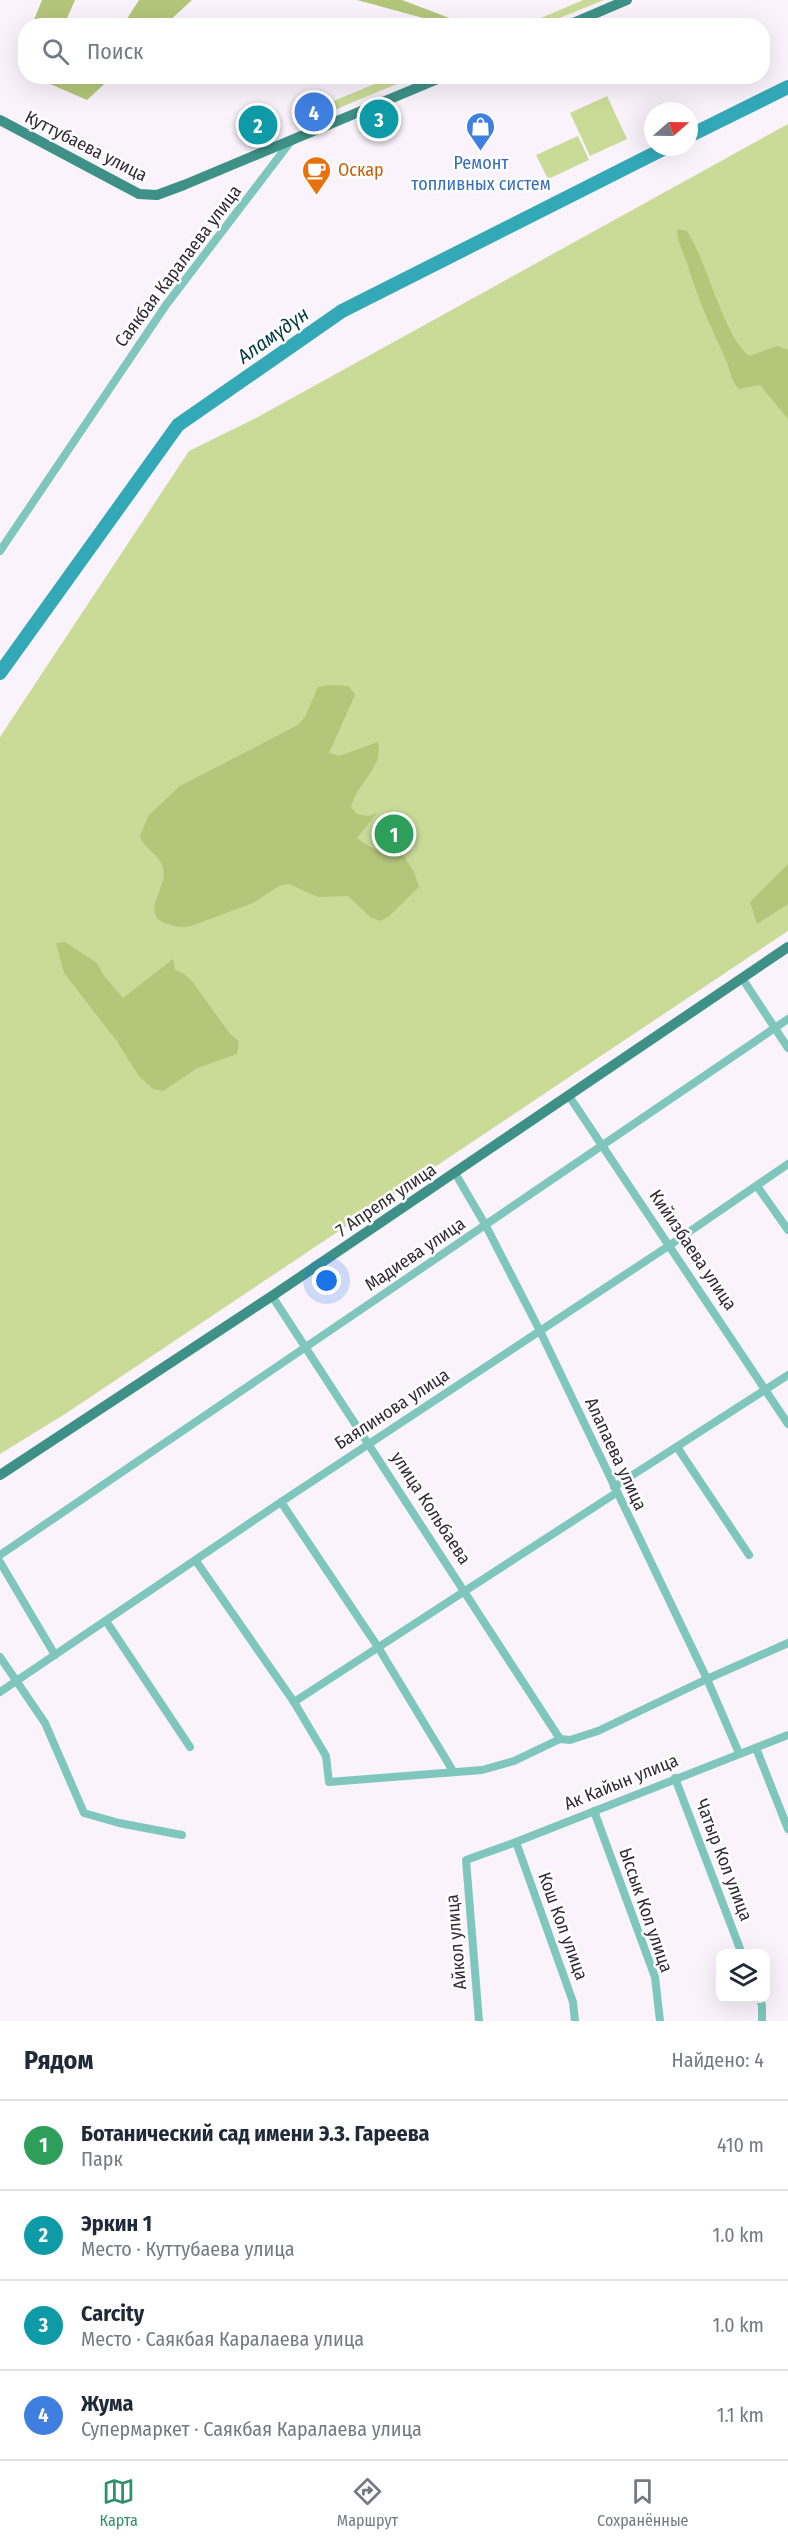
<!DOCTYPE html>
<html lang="ru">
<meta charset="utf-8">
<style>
body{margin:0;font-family:"Fira Sans Condensed",sans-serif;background:#f6f6f7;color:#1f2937}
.controls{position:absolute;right:18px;bottom:18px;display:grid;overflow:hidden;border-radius:12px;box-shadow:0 6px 24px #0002}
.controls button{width:54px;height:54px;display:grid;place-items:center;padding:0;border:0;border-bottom:2px solid #e0e1e3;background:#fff;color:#1f2937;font:30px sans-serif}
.compass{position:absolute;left:644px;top:102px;width:54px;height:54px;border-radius:50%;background:#fff;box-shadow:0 6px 24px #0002;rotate:70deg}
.you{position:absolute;left:327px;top:1281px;width:21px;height:21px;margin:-15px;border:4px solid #fff;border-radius:50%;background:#1a73e8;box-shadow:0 0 0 9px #1a73e833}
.badge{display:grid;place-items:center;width:39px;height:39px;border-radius:50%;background:#2e916b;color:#fff;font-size:20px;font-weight:700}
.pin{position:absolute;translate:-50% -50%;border:3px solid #fff;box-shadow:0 2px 6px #0006}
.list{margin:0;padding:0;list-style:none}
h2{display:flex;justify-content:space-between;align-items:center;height:78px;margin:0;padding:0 24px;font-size:26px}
h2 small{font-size:20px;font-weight:400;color:#747a83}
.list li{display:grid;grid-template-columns:39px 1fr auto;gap:18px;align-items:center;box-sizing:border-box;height:90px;padding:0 24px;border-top:2px solid #e0e1e3}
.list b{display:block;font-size:22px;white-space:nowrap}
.list p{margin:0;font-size:20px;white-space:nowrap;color:#747a83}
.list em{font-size:20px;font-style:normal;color:#747a83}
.icon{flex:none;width:33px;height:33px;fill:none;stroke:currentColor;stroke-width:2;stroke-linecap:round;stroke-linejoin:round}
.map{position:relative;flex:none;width:788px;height:2021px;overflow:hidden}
.search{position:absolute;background:#fff;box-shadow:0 6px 24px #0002;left:18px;right:18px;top:18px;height:66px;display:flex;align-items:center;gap:15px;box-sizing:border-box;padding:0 21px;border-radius:24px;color:#747a83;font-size:22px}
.sheet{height:438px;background:#fff}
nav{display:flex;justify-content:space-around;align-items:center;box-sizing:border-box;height:84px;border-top:2px solid #e0e1e3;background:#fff;font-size:16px;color:#747a83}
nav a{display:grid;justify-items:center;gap:3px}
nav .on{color:#2e916b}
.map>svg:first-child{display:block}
.green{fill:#cadb98}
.forest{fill:#b3c67a}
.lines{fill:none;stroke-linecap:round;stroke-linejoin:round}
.river{stroke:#33a8b7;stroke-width:14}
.minor{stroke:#7fc6bc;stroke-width:8}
.major{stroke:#3d9187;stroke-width:10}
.labels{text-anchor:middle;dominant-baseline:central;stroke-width:5;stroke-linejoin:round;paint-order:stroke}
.street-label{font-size:18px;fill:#332b34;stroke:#fff}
.shop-label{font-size:18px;fill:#366cbe;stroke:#fff}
.food-label{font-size:18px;fill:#c56008;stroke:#fff;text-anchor:start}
.water-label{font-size:20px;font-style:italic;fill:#023940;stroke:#fff}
</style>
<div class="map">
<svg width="788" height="2021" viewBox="0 0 788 2021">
<rect width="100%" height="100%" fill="#fbf3fc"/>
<g class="green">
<path d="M583,0H604L542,25H525Z"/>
<path d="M394,76L414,77L322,115L319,107Z"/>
<path d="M607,96L627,139L590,156L570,113Z"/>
<path d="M788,124V931L65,1414L0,1454V737L189,451L256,418Z"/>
<path d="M578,136L589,160L548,179L536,155Z"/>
</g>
<g class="forest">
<path d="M42,0H75L64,25H32Z"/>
<path d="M139,0H192L165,25H123Z"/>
<path d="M357,0H402L468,25H449Z"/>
<path d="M34,77H112L87,100Z"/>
<path d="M677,229L687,231C708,264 723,335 749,356L777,346L788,350V419L760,385L739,389C730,380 731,371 726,360C712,328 699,303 689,269C685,255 677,243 677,229Z"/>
<path d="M329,685L349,686L355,695L329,753L339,756L378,742C384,769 356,783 351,807L357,814L368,816L377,813L357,838C379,856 391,853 412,837L403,855L414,872L419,887L388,917L380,921L370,917L348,896L318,897L289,884L279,886L253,903L191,926C182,928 177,927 168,924C137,915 169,887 163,868C160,854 145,851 140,836L149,815L180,786L298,725L305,717L318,687Z"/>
<path d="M788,864V904L757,924L750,902Z"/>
<path d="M65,942L97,963L104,976L123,998L173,959L175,970L184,974L192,981L230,1034L239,1041L237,1054L197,1068L163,1091L153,1089L139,1076L116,1040L64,973L56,943Z"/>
</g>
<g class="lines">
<g class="river">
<path d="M689,136L788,87"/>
<path d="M0,673L178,425L342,311L667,147"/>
</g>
<g class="minor">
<path d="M0,551L166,305L291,141"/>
<path d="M742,978L788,1048"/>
<path d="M569,1096L788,1424"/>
<path d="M455,1173L486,1226L540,1331L707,1679L739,1753"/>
<path d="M757,1186L788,1230"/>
<path d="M272,1296L560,1739"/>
<path d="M677,1447L749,1555"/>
<path d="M614,1487L788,1375"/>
<path d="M281,1502L378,1647L453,1771"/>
<path d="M0,1555L788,1019"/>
<path d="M196,1561L294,1702L326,1756L329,1782L482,1770L514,1761L560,1739L570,1740L598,1731L707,1679L788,1643"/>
<path d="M0,1562L55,1655"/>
<path d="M106,1621L190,1747"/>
<path d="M0,1657L45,1723L84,1813L119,1823L182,1835"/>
<path d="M0,1692L281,1502L670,1245L788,1164"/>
<path d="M294,1702L616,1493"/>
<path d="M756,1748L788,1829"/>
<path d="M675,1778L742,1954"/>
<path d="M594,1811L655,1977L660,2021"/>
<path d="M516,1842L573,2002L575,2021"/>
<path d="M759,1998L762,2005V2021"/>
<path d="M479,2021L466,1860L516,1842L788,1735"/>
</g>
<g class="major">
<path d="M566,26L627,0"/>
<path d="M0,120L139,194L157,195L184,185L445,76"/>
<path d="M0,1475L272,1296L788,947"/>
</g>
</g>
<defs>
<symbol id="shop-pin" viewBox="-11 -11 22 30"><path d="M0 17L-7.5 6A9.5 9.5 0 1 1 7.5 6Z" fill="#3f7fe0" stroke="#fff"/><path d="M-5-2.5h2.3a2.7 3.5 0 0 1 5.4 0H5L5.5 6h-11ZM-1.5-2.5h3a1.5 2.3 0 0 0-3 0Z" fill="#fff"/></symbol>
<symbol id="cafe-pin" viewBox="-11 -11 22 30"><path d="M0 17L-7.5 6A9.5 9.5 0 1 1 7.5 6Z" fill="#e8710a" stroke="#fff"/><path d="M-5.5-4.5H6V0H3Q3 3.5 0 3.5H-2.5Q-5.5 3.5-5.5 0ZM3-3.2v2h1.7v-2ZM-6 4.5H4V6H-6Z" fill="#fff"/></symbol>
</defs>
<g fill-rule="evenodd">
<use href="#shop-pin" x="464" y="110" width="33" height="45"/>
<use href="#cafe-pin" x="300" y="154" width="33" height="45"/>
</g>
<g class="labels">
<g class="street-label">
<text transform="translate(86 146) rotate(27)">Куттубаева улица</text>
<text transform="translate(178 266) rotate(-53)">Саякбая Каралаева улица</text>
<text transform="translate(386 1200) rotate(-34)">7 Апреля улица</text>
<text transform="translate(693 1250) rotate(56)">Кийизбаева улица</text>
<text transform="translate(415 1254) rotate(-34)">Мадиева улица</text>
<text transform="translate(392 1409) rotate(-33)">Баялинова улица</text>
<text transform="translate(616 1454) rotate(65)">Алапаева улица</text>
<text transform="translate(431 1508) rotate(57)">улица Кольбаева</text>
<text transform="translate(621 1782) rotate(-22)">Ак Кайын улица</text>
<text transform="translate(724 1860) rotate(69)">Чатыр Кол улица</text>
<text transform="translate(646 1910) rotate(71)">Ыссык Кол улица</text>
<text transform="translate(563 1926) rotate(70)">Кош Кол улица</text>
<text transform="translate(456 1942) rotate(-95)">Айкол улица</text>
</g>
<g class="shop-label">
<text x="481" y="163">Ремонт<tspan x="481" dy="21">топливных систем</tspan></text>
</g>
<g class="food-label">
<text x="338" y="170">Оскар</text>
</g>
<g class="water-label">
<text transform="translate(273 335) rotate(-35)">Аламүдүн</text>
</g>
</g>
</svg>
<div class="controls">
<button><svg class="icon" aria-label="layers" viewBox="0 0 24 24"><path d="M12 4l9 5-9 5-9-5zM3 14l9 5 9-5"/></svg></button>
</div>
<svg class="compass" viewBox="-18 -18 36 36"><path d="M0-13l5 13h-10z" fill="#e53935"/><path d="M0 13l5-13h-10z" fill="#747a83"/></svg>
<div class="you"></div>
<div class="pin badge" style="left:394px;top:834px;background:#2e9e5b">1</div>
<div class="pin badge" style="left:258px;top:125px;background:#0f9aa8">2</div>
<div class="pin badge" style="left:379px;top:119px;background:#0f9aa8">3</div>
<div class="pin badge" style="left:314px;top:112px;background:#3f7fe0">4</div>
<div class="search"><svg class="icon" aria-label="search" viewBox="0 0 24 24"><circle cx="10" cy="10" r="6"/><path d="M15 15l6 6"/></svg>Поиск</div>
</div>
<section class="sheet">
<h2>Рядом<small>Найдено: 4</small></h2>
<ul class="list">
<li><span class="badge" style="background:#2e9e5b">1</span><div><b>Ботанический сад имени Э.З. Гареева</b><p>Парк</p></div><em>410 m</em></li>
<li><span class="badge" style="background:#0f9aa8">2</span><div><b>Эркин 1</b><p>Место · Куттубаева улица</p></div><em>1.0 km</em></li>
<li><span class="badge" style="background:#0f9aa8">3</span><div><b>Carcity</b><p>Место · Саякбая Каралаева улица</p></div><em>1.0 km</em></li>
<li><span class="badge" style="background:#3f7fe0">4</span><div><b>Жума</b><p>Супермаркет · Саякбая Каралаева улица</p></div><em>1.1 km</em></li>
</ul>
</section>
<nav>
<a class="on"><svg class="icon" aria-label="map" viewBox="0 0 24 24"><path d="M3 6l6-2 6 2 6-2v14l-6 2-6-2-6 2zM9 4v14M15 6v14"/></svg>Карта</a>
<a><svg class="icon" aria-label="directions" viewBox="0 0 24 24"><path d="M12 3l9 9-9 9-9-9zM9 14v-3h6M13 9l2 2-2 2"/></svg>Маршрут</a>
<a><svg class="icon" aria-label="saved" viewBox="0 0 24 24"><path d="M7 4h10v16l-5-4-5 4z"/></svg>Сохранённые</a>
</nav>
